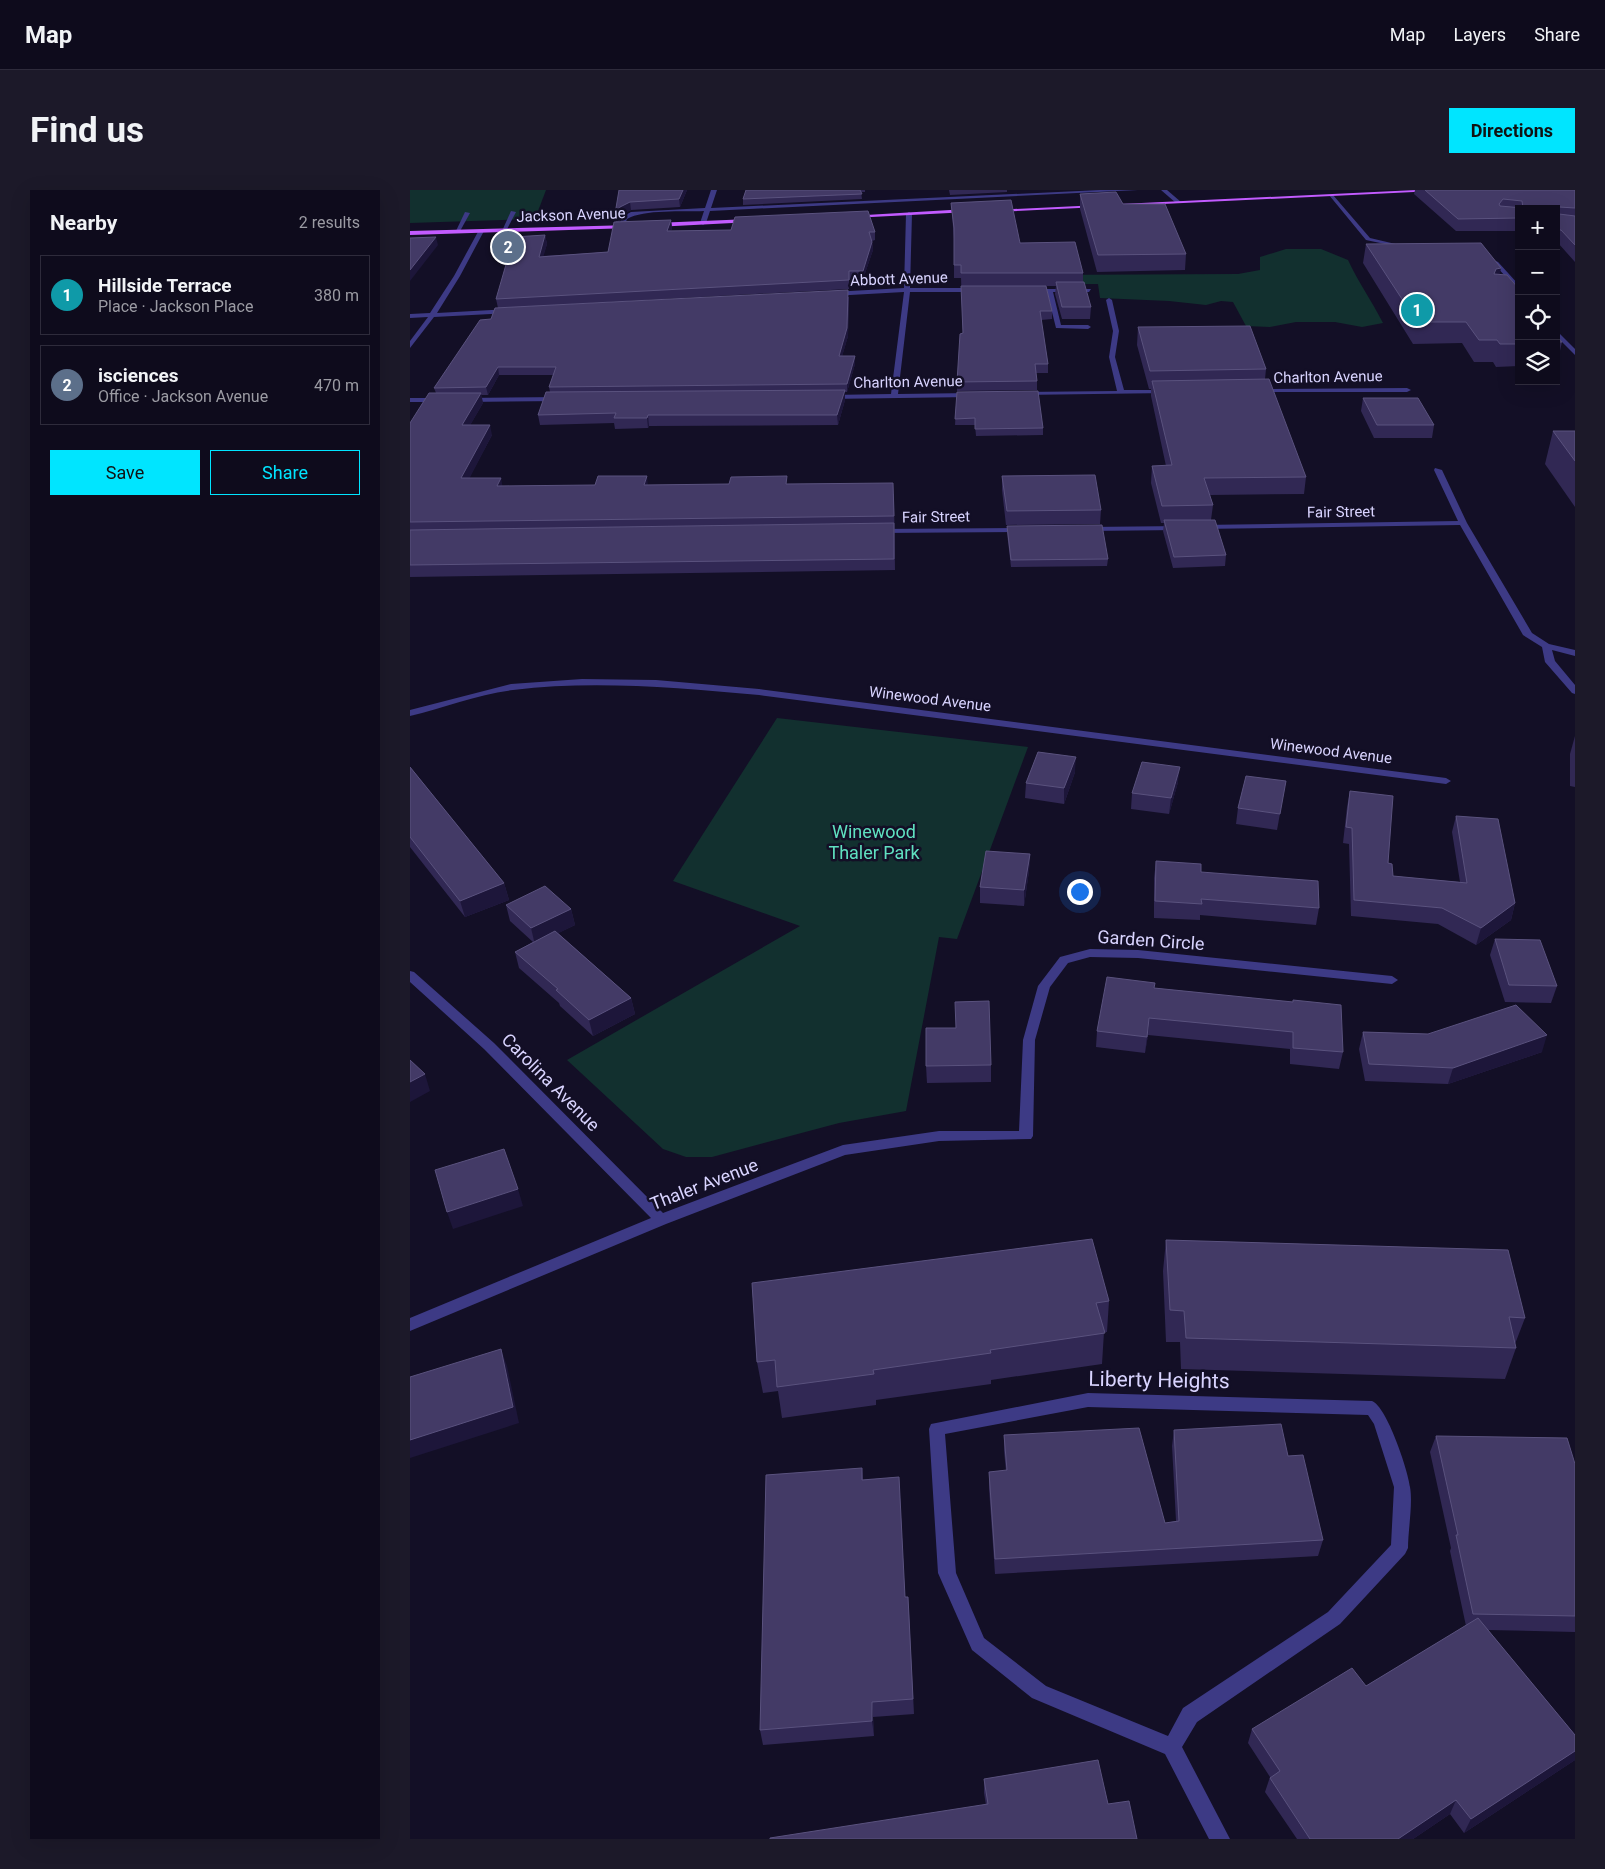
<!DOCTYPE html>
<meta charset="utf-8">
<style>
body{margin:0;font-family:Roboto,sans-serif;background:#1c1929;color:#f1f3f6}
.controls{position:absolute;right:15px;top:15px;display:grid;overflow:hidden;border-radius:0px;box-shadow:0 5px 20px #0002}
.controls button{width:45px;height:45px;display:grid;place-items:center;padding:0;border:0;border-bottom:1px solid #2e2b3b;background:#0e0b1c;color:#f1f3f6;font:25px sans-serif}
.you{position:absolute;left:669px;top:701px;width:18px;height:18px;margin:-12px;border:4px solid #fff;border-radius:50%;background:#1a73e8;box-shadow:0 0 0 8px #1a73e833}
.badge{display:grid;place-items:center;width:32px;height:32px;border-radius:50%;background:#00e5ff;color:#fff;font-size:16px;font-weight:700}
.pin{position:absolute;translate:-50% -50%;border:2px solid #fff;box-shadow:0 1px 5px #0006}
.list{margin:0;padding:0;list-style:none}
h2{display:flex;justify-content:space-between;align-items:center;height:65px;margin:0;padding:0 20px;font-size:21px}
h2 small{font-size:16px;font-weight:400;color:#9b9ba3}
.list li{display:grid;grid-template-columns:32px 1fr auto;gap:15px;align-items:center;box-sizing:border-box;height:80px;margin:0 10px 10px;padding:0 10px;border:1px solid #2e2b3b;border-radius:0px}
.list b{display:block;font-size:19px;white-space:nowrap}
.list p{margin:0;font-size:16px;white-space:nowrap;color:#9b9ba3}
.list em{font-size:16px;font-style:normal;color:#9b9ba3}
.actions{display:flex;gap:10px;padding:15px 20px}
.actions a{flex:1;padding:11px 0;border:1px solid #00e5ff;border-radius:0px;text-align:center;font-size:18px;color:#00e5ff}
.actions .main{background:#00e5ff;color:#111}
.icon{flex:none;width:28px;height:28px;fill:none;stroke:currentColor;stroke-width:2;stroke-linecap:round;stroke-linejoin:round}
.map{position:relative;flex:none;width:1165px;height:1649px;overflow:hidden;border-radius:0px}
header{display:flex;align-items:center;gap:30px;box-sizing:border-box;height:70px;padding:0 25px;background:#0e0b1c;border-bottom:1px solid #2e2b3b}
header strong{font-size:24px}
nav{display:flex;gap:28px;margin-inline-start:auto;font-size:18px}
.intro{display:flex;align-items:center;justify-content:space-between;box-sizing:border-box;height:120px;padding:0 30px}
h1{margin:0;font-size:35px}
.button{padding:12px 22px;border-radius:0px;background:#00e5ff;color:#111;font-size:18px;font-weight:700}
main{display:flex;gap:30px;padding:0 30px}
aside{flex:1;background:#0e0b1c;border-radius:0px;box-shadow:0 5px 20px #0002}
.map>svg:first-child{display:block}
.green{fill:#12302f}
.lines{fill:none;stroke-linecap:round;stroke-linejoin:round}
.minor{fill:#3d3a85;fill-rule:evenodd}
.major{fill:#c25bff;fill-rule:evenodd}
.wall{fill:#312854}
.shaded-wall{fill:#1d163a}
.building{fill:#433a66;stroke:#5a527e;fill-rule:evenodd}
.labels{text-anchor:middle;dominant-baseline:central;stroke-width:5;stroke-linejoin:round;paint-order:stroke}
.far-street-label{font-size:15px;fill:#d9d4ff;stroke:#130f26}
.park-label{font-size:18px;fill:#5fe0c0;stroke:#130f26}
.street-label{font-size:18px;fill:#d9d4ff;stroke:#130f26}
.near-street-label{font-size:21px;fill:#d9d4ff;stroke:#130f26}
</style>
<header>
<strong>Map</strong>
<nav><a>Map</a><a>Layers</a><a>Share</a></nav>
</header>
<div class="intro"><h1>Find us</h1><a class="button">Directions</a></div>
<main>
<aside>
<h2>Nearby<small>2 results</small></h2>
<ul class="list">
<li><span class="badge" style="background:#0f9aa8">1</span><div><b>Hillside Terrace</b><p>Place · Jackson Place</p></div><em>380 m</em></li>
<li><span class="badge" style="background:#5c6f8a">2</span><div><b>isciences</b><p>Office · Jackson Avenue</p></div><em>470 m</em></li>
</ul>
<div class="actions"><a class="main">Save</a><a>Share</a></div>
</aside>
<div class="map">
<svg width="1165" height="1649" viewBox="0 0 1165 1649">
<rect width="100%" height="100%" fill="#130f26"/>
<g class="green">
<path d="M0,0H136L125,29L0,33Z"/>
<path d="M876,59H911L938,70C948,92 962,111 973,133L952,137L925,132H886L860,137L836,136L823,112L811,111L796,115L759,111L690,108L688,94H629V85L828,84L850,80V67Z"/>
<path d="M367,528L618,557L547,749L529,747L496,921L429,933L302,967H276L253,959L157,870L390,736L263,691Z"/>
</g>
<g class="lines">
<g class="minor">
<path d="M301,0H307L301,18L690,0H728L300,21L296,33L293,35L290,33L294,21C273,22 234,19 217,29L214,37L209,36L212,27L221,22L295,18Z"/>
<path d="M751,0H757L771,12L766,13Z"/>
<path d="M919,5H923L960,48L994,56V58L956,50Z"/>
<path d="M101,21L106,22L96,41H92Z"/>
<path d="M55,22L60,23L49,43H45Z"/>
<path d="M499,22L502,24L500,98H567L570,100L567,102H500L488,204L562,203L566,205L562,207L417,209L416,207L420,205L481,204L494,102L422,106L419,104L422,102L494,98L496,24Z"/>
<path d="M69,40L74,41L50,86L27,123L100,119L103,121L100,123L24,127L0,158V151L18,127L0,128V124L20,123L44,86Z"/>
<path d="M1079,68L1088,72L1109,95V101L1084,74L1077,71Z"/>
<path d="M620,99H681L679,102H643L651,135H678L681,137L678,139L646,138L637,102H622Z"/>
<path d="M699,108L702,110L709,141L705,167L714,200H757L759,201V203L610,205V203L612,202L707,201L699,167L703,141L696,110Z"/>
<path d="M1146,140L1165,159V165L1146,146Z"/>
<path d="M847,199L997,198L1001,200L997,202H845V200Z"/>
<path d="M153,207V211H150L55,212L51,210L55,208Z"/>
<path d="M0,208H30L34,210L30,212H0Z"/>
<path d="M1025,278L1032,280L1057,333L1122,443L1139,454L1165,460V466L1142,460L1145,471L1165,495V504L1162,503L1135,472L1132,457L1113,445L1050,335L790,339L786,337L790,335L1048,331L1024,280Z"/>
<path d="M773,336V340H770L677,341L673,339L677,337Z"/>
<path d="M615,338V342H612L467,343L463,341L467,339Z"/>
<path d="M172,489L246,490L349,499L1036,588L1041,591L1036,594L349,505C267,498 185,490 103,500C69,504 33,518 0,526V520L101,494Z"/>
<path d="M680,759L728,760L982,786L988,790L982,794L728,768L680,767L658,773L640,797L625,850L623,946L621,949L529,951L435,965L256,1034L0,1141V1128L241,1028L74,859L0,792V781L4,782L84,853L253,1023L433,955L529,941H609L613,850L628,796L650,767Z"/>
<path d="M678,1203L962,1211C977,1217 998,1280 1000,1297C1003,1313 998,1341 998,1358L995,1364L930,1434L787,1532L772,1557L820,1649H799L755,1564L622,1508L562,1460L528,1383L519,1239L521,1234ZM678,1217L958,1225L964,1234L984,1297L981,1355L918,1422L773,1518L758,1546L636,1496L574,1448L546,1383L535,1244Z"/>
</g>
<g class="major">
<path d="M1006,0H1045L587,22L584,20Z"/>
<path d="M557,19L559,22L442,28L439,26Z"/>
<path d="M340,29L342,32L245,37L242,35L245,33Z"/>
<path d="M222,35L220,38L0,45V41Z"/>
</g>
</g>
<g class="wall">
<path d="M209,0H277L270,17L221,20L211,25L209,32L261,30L262,38L261,41L465,42V50L462,51L463,60L453,89L439,90V99L88,118L86,109L135,45L137,54L133,66L198,62L206,32L205,24Z"/>
<path d="M336,0H455V2H451L452,9L333,15V9Z"/>
<path d="M539,0H597V2L540,5Z"/>
<path d="M1005,0H1165V72L1148,53H1146V19H1109V41H1046L1004,4Z"/>
<path d="M670,4L713,14L776,64L775,80L687,82L670,19Z"/>
<path d="M541,13L610,53L673,83V92L681,117L680,129H652L645,104L646,96H636L642,121V129L631,130L638,174V183H626L627,191V200L547,201V192L553,143L551,88H544V49Z"/>
<path d="M956,54L1090,84L1109,99V176L1086,177L1083,172H1064L1052,153L1003,154L953,73Z"/>
<path d="M439,107L438,146L432,166H445V174L437,202H435V210L428,235L239,236L238,238L205,239L204,233L130,235L128,225L140,202L139,197L143,185H89L78,205H71L73,213L60,235L82,245L59,288L93,296L378,294L484,304L485,380L0,387V233L26,203L24,198L81,129Z"/>
<path d="M728,137L856,179L855,189L896,287L894,304L800,305L803,315L801,330L816,365L815,376L763,378L753,341L754,333H751L741,293L742,276H756L741,206V199H739L727,155Z"/>
<path d="M1146,145L1152,152L1147,174H1146Z"/>
<path d="M547,202L633,238V245L566,246L565,235H545Z"/>
<path d="M953,208L1024,235L1022,248H964L951,221Z"/>
<path d="M1143,241H1165V317L1135,274Z"/>
<path d="M592,286L691,320L690,334L596,335L592,300Z"/>
<path d="M597,336L698,369L697,376L601,377L597,343Z"/>
<path d="M1165,546V597L1160,596V564Z"/>
<path d="M0,577L94,693L99,710L55,727L0,657Z"/>
<path d="M665,582L654,614L615,608L616,593Z"/>
<path d="M876,591L867,640L826,634L828,618Z"/>
<path d="M768,592L759,624L721,619L722,603Z"/>
<path d="M940,601L978,673L983,686L1050,692L1042,642L1046,626L1105,713L1101,730L1066,755L1028,734L941,726L939,654L933,653L937,617Z"/>
<path d="M620,664L619,681L614,716L570,713V697Z"/>
<path d="M746,671L791,682L909,718L906,735L790,725V730L744,728V688Z"/>
<path d="M96,715L161,719L165,735L148,743L221,808L225,824L183,846L150,816L149,813L109,778L105,762L123,752L100,731Z"/>
<path d="M1085,749L1147,796L1141,813L1095,812L1080,765Z"/>
<path d="M745,798L882,812L933,862L929,879L880,874V859L738,845L735,863L686,857L687,841Z"/>
<path d="M953,842L1018,844L1132,862L1038,894L955,891L949,859Z"/>
<path d="M581,875V892L517,893L516,876Z"/>
<path d="M756,1050L1115,1128L1105,1154L1106,1158L1095,1189L771,1179L770,1152H756L753,1081Z"/>
<path d="M342,1093L699,1111L697,1142H694L692,1174L581,1190V1194L466,1210V1215L372,1228L368,1201L353,1203L347,1172Z"/>
<path d="M764,1240L878,1266L913,1350L908,1366L585,1384L579,1298V1282L596,1281L594,1261V1245L755,1333L766,1331L762,1256Z"/>
<path d="M1026,1246L1165,1274V1442L1078,1440L1165,1545V1570L1054,1643L1040,1624L1003,1649H887L855,1602L860,1587L838,1553L842,1539L956,1496L1056,1436L1040,1361L1041,1358L1020,1262Z"/>
<path d="M452,1278L453,1290L489,1287L495,1407L499,1423L504,1524L463,1527L464,1546L353,1555L350,1540Z"/>
<path d="M574,1589L698,1614L727,1649L576,1615L574,1603Z"/>
</g>
<g class="shaded-wall">
<path d="M273,0H277L270,17L269,9Z"/>
<path d="M220,12L221,20L211,25L208,32L207,24L210,17Z"/>
<path d="M261,30L262,38L258,49L257,41Z"/>
<path d="M135,45L137,54L131,75L129,67Z"/>
<path d="M26,47L28,55L0,91V80Z"/>
<path d="M462,52L463,60L453,89V81Z"/>
<path d="M1091,78L1087,98L1084,84L1086,79Z"/>
<path d="M438,100V146L430,174L429,166Z"/>
<path d="M445,166V174L437,202V194Z"/>
<path d="M88,177L89,185L78,205L76,197Z"/>
<path d="M435,200V210L428,235L427,225Z"/>
<path d="M71,203L73,213L54,246L52,235Z"/>
<path d="M238,225L239,236L238,238L237,228Z"/>
<path d="M80,235L82,245L54,299L51,288Z"/>
<path d="M237,286L238,297L234,295Z"/>
<path d="M91,288L93,299L87,296Z"/>
<path d="M666,567L665,582L654,614V598Z"/>
<path d="M770,577L768,592L759,624L761,608Z"/>
<path d="M620,664L619,681L614,716V700Z"/>
<path d="M94,693L99,710L55,727L50,711Z"/>
<path d="M1105,713L1101,730L1066,755L1071,738Z"/>
<path d="M161,719L165,735L125,755L121,738Z"/>
<path d="M221,808L225,824L183,846L179,830Z"/>
<path d="M739,828L738,845L735,863L737,847Z"/>
<path d="M1137,845L1132,862L1038,894L1043,878Z"/>
<path d="M15,884L20,901L0,912V892Z"/>
<path d="M108,999L113,1016L43,1039L37,1022Z"/>
<path d="M91,1159L97,1176L109,1233L0,1268V1250Z"/>
<path d="M462,1512L463,1527L464,1546L462,1531Z"/>
<path d="M1165,1561V1570L1054,1643L1061,1629Z"/>
<path d="M1046,1610L1040,1624L1003,1649H988Z"/>
</g>
<g class="building">
<path d="M209,0H273L269,9L220,12L210,17L207,24H205Z"/>
<path d="M336,0H450L452,4L333,9Z"/>
<path d="M1015,0H1165V18L1149,17L1147,19L1149,24L1165,26V55L1151,40H1146V19H1109V28L1048,29ZM1093,9L1112,11L1113,18L1090,16L1089,14Z"/>
<path d="M706,2L713,14H755L776,64L688,65L670,4Z"/>
<path d="M601,10L610,53L665,52L673,83H551V75H544V38L541,13Z"/>
<path d="M458,21L465,42H459L462,52L453,81H439V90L86,109L104,47L135,45L129,67L198,62L204,32L261,30L257,41L321,40L325,27Z"/>
<path d="M26,47L0,80V48Z"/>
<path d="M1071,53L1091,78L1086,79L1084,84L1097,85L1109,99V154H1090L1087,150H1069L1056,132H1007L956,54Z"/>
<path d="M646,92H674L681,117H652Z"/>
<path d="M551,96H636L642,121H630L638,174H625L627,191L547,192L550,144L553,143Z"/>
<path d="M438,100L437,138L429,166H445L437,194L139,197L146,177H88L76,197L24,198L70,130L81,129L85,118Z"/>
<path d="M840,136L856,179L740,181L728,137Z"/>
<path d="M1146,145L1152,152H1146Z"/>
<path d="M859,189L896,287L794,288L803,315L752,316L742,276L762,275L742,191Z"/>
<path d="M435,200L427,225H238L237,228H204L206,223L128,225L136,202Z"/>
<path d="M628,201L633,238L565,239V228L545,229L547,202Z"/>
<path d="M19,203H71L52,235H80L51,288H91L87,296L185,295L188,286H237L234,295L319,294L321,287L377,286L376,294L483,293L484,326L0,332V233Z"/>
<path d="M953,208H1008L1024,235H967Z"/>
<path d="M1143,241H1165V271Z"/>
<path d="M685,285L691,320L597,321L592,286Z"/>
<path d="M754,330H805L816,365L764,367Z"/>
<path d="M484,333V369L0,375V340Z"/>
<path d="M692,335L698,369L601,370L597,336Z"/>
<path d="M628,562L666,567L654,598L616,593Z"/>
<path d="M732,572L770,577L761,608L722,603Z"/>
<path d="M0,577L94,693L50,711L0,647Z"/>
<path d="M836,586L876,591L870,624L828,618Z"/>
<path d="M940,601L983,606L978,673L982,674L983,686L1057,693L1046,626L1088,629L1105,713L1071,738L1032,718L944,710L942,638L936,637Z"/>
<path d="M576,661L620,664L614,700L570,697Z"/>
<path d="M746,671L791,674V682L908,691L909,718L791,709L792,714L745,711Z"/>
<path d="M135,696L161,719L121,738L96,715Z"/>
<path d="M145,741L221,808L179,830L146,800L148,799L105,762Z"/>
<path d="M1085,749L1130,750L1147,796L1099,795Z"/>
<path d="M697,787L745,793L744,798L883,812V810L931,815L933,862L883,858V842L739,828L737,847L687,841Z"/>
<path d="M579,811L581,875L516,876V838H546L545,812Z"/>
<path d="M1106,815L1137,845L1043,878L959,874L953,842L1018,844Z"/>
<path d="M0,870L15,884L0,892Z"/>
<path d="M94,959L108,999L37,1022L25,980Z"/>
<path d="M682,1049L699,1111L686,1113L695,1143L580,1160L581,1163L463,1180L464,1184L367,1197L365,1170L347,1172L342,1093Z"/>
<path d="M756,1050L1098,1060L1115,1128L1099,1127L1106,1158L776,1148L774,1121L760,1120Z"/>
<path d="M91,1159L103,1217L0,1250V1187Z"/>
<path d="M871,1234L878,1266L893,1265L913,1350L585,1369L579,1282L597,1280L594,1245L729,1238L755,1333L769,1331L764,1240Z"/>
<path d="M1026,1246L1157,1248L1165,1274V1426L1063,1424L1046,1345H1048Z"/>
<path d="M452,1278V1290L489,1287L495,1407H498L503,1509L462,1512V1531L350,1540L356,1285Z"/>
<path d="M1068,1428L1165,1545V1561L1061,1629L1046,1610L988,1649H900L860,1588L870,1581L842,1539L942,1478L956,1496Z"/>
<path d="M688,1570L698,1614L719,1611L727,1649H360V1648L578,1614L574,1589Z"/>
</g>
<g class="labels">
<g class="far-street-label">
<text transform="translate(161 25) rotate(-2)">Jackson Avenue</text>
<text transform="translate(489 89) rotate(-2)">Abbott Avenue</text>
<text transform="translate(918 187) rotate(-1)">Charlton Avenue</text>
<text transform="translate(498 192) rotate(-1)">Charlton Avenue</text>
<text transform="translate(931 322) rotate(-1)">Fair Street</text>
<text transform="translate(526 327) rotate(-1)">Fair Street</text>
<text transform="translate(520 509) rotate(7)">Winewood Avenue</text>
<text transform="translate(921 561) rotate(7)">Winewood Avenue</text>
</g>
<g class="park-label">
<text x="464" y="641">Winewood<tspan x="464" dy="21">Thaler Park</tspan></text>
</g>
<g class="street-label">
<text transform="translate(741 750) rotate(4)">Garden Circle</text>
<text transform="translate(141 892) rotate(45)">Carolina Avenue</text>
<text transform="translate(294 994) rotate(-21)">Thaler Avenue</text>
</g>
<g class="near-street-label">
<text transform="translate(749 1190) rotate(1)">Liberty Heights</text>
</g>
</g>
</svg>
<div class="controls">
<button>+</button>
<button>−</button>
<button><svg class="icon" aria-label="locate" viewBox="0 0 24 24"><circle cx="12" cy="12" r="6"/><path d="M12 2v4M12 18v4M2 12h4M18 12h4"/></svg></button>
<button><svg class="icon" aria-label="layers" viewBox="0 0 24 24"><path d="M12 4l9 5-9 5-9-5zM3 14l9 5 9-5"/></svg></button>
</div>
<div class="you"></div>
<div class="pin badge" style="left:1007px;top:120px;background:#0f9aa8">1</div>
<div class="pin badge" style="left:98px;top:57px;background:#5c6f8a">2</div>
</div>
</main>
